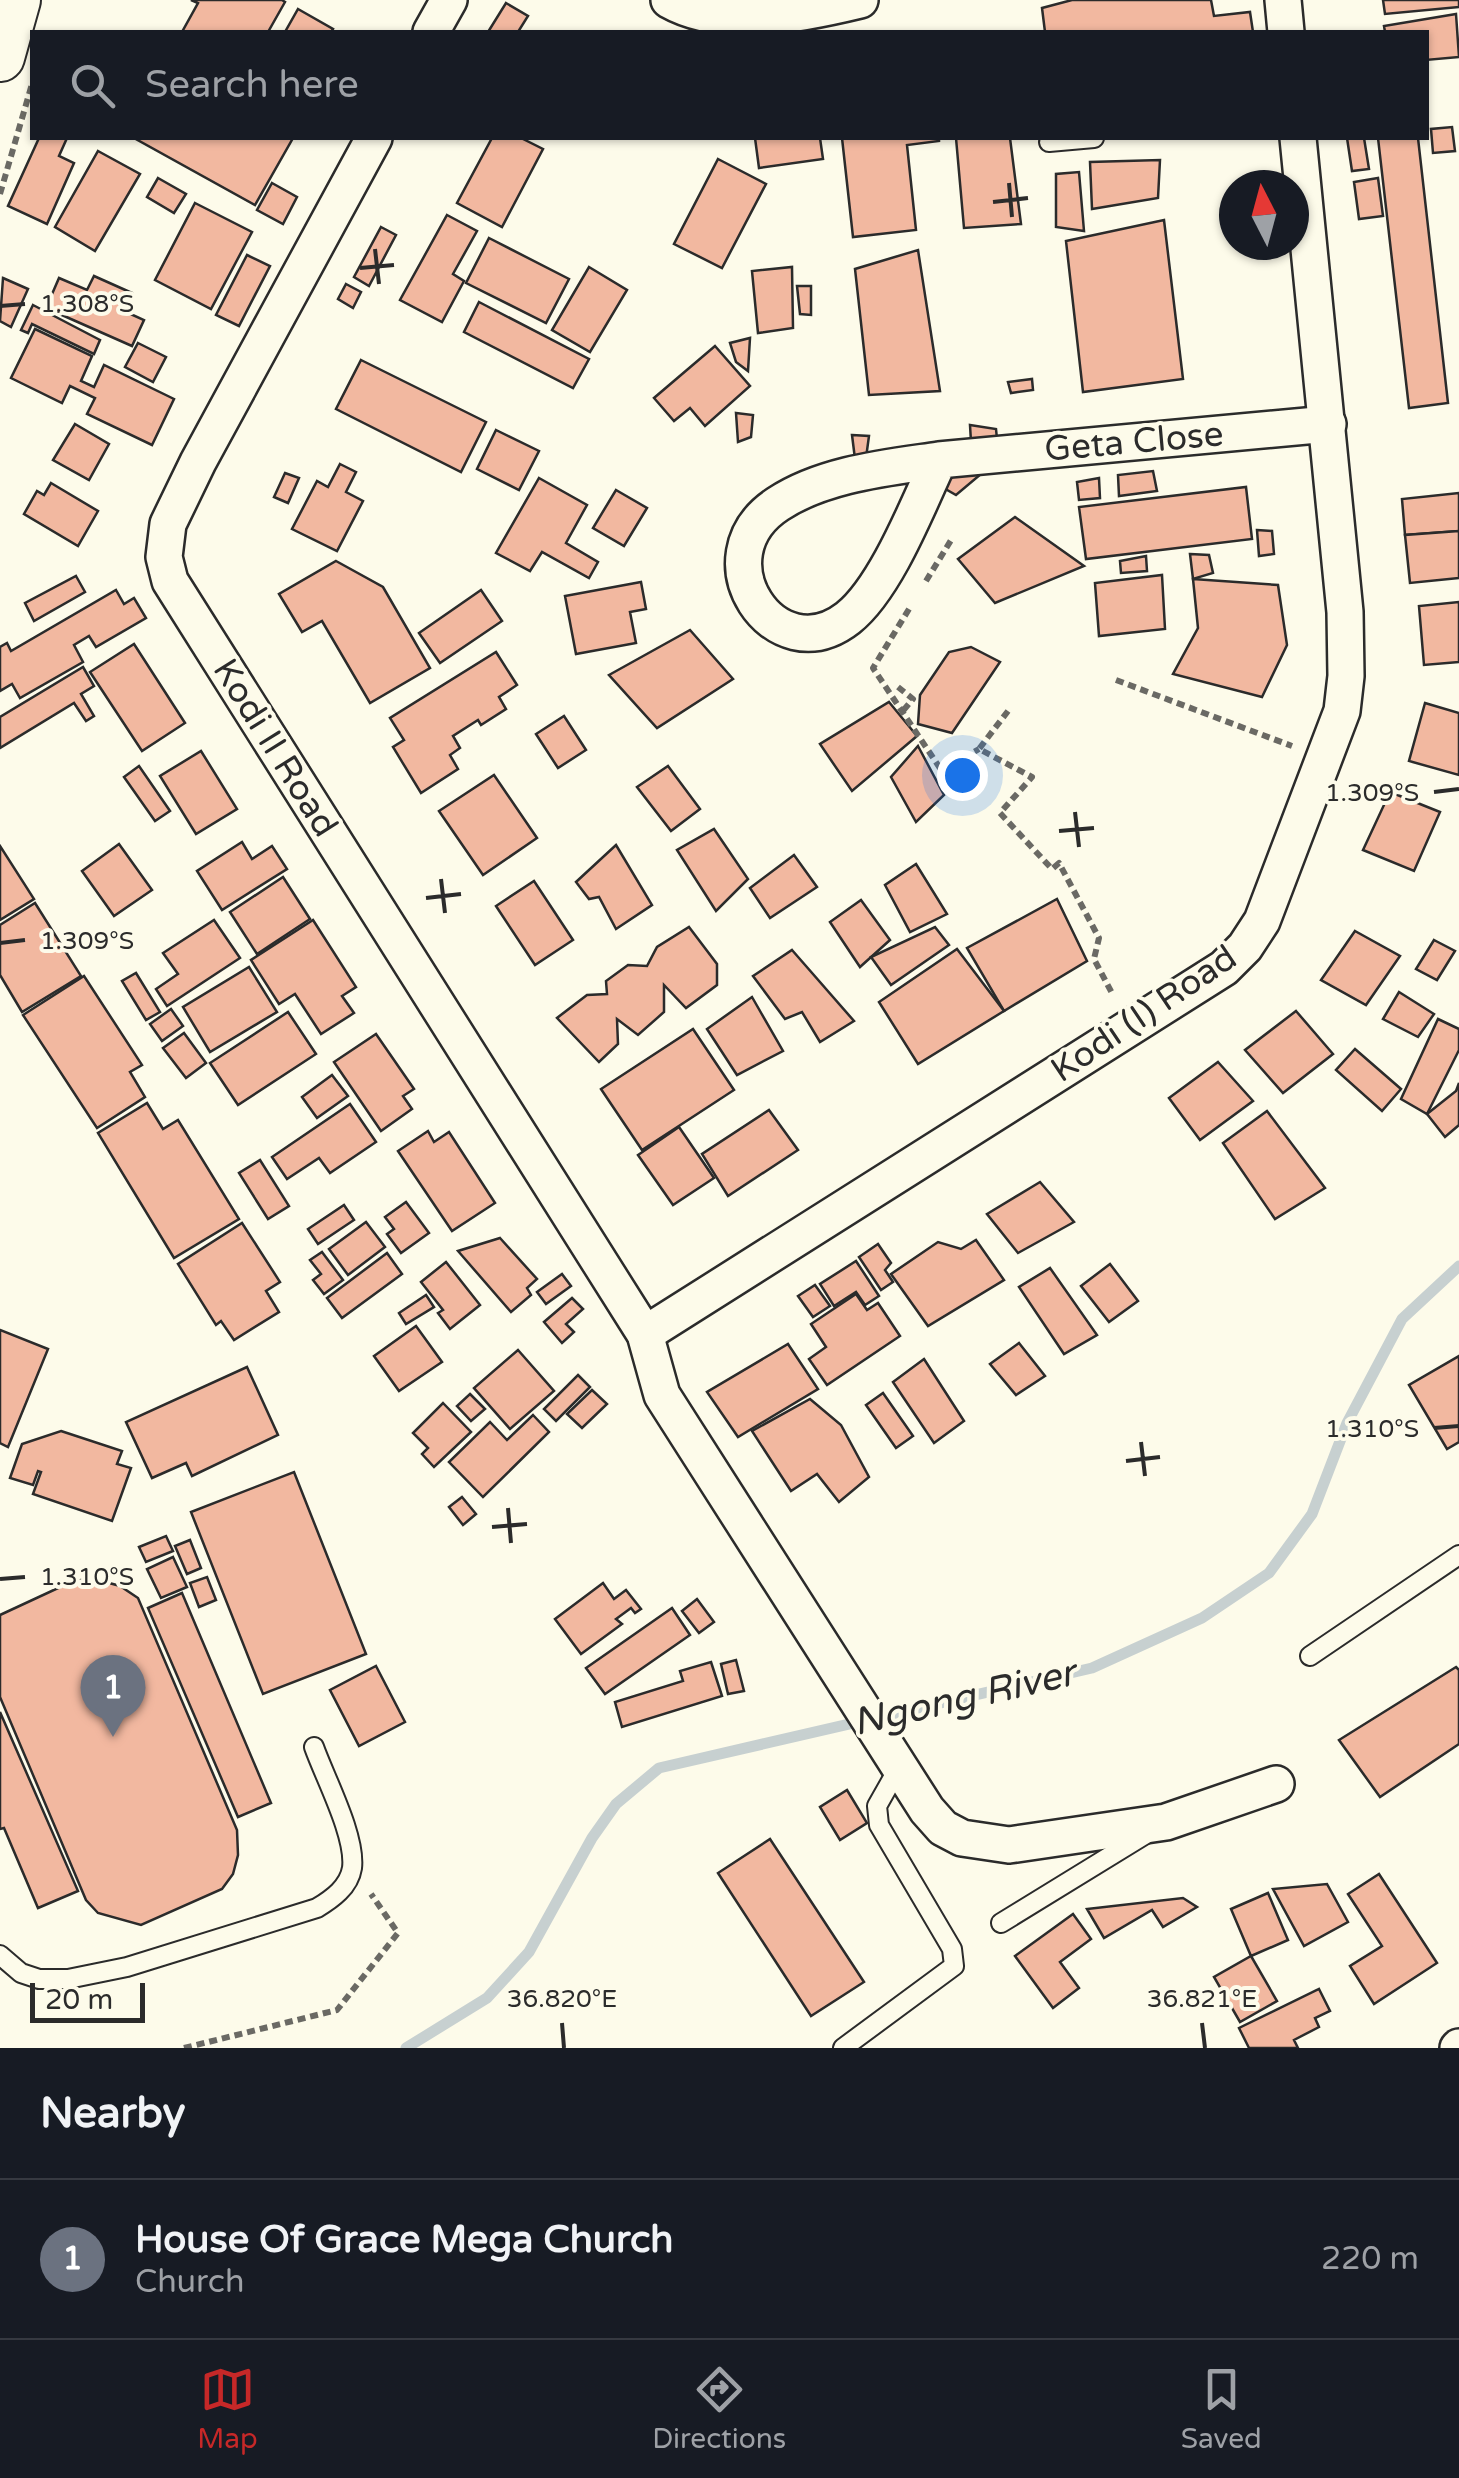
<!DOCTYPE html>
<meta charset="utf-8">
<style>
body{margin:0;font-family:"Varela Round",sans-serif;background:#242831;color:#f1f3f6}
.compass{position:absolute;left:1219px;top:170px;width:90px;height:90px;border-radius:50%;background:#171b24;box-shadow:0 2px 8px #0004;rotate:354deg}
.scale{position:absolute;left:30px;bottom:25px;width:115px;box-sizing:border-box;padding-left:10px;border:5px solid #2b2b2b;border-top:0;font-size:28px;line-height:35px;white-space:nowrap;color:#2b2b2b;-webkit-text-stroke:8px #fdfbea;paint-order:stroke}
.you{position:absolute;left:962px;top:775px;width:35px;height:35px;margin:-25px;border:8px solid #fff;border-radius:50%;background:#1a73e8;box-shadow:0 0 0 15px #1a73e833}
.badge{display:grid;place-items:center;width:65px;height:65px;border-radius:50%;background:#c62828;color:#fff;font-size:32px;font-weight:700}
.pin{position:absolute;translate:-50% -82px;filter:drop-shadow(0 2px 5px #0008)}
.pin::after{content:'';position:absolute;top:52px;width:35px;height:30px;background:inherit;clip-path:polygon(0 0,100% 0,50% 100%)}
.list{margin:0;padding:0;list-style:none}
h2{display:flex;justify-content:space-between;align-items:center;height:130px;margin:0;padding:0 40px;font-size:42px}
h2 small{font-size:32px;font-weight:400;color:#9ea1a6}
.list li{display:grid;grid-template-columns:65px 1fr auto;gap:30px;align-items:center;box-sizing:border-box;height:160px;padding:0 40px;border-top:2px solid #363941}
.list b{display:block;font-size:38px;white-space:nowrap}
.list p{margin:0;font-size:32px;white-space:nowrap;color:#9ea1a6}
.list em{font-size:32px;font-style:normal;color:#9ea1a6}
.icon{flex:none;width:55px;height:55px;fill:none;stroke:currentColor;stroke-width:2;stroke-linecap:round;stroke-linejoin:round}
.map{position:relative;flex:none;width:1459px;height:2048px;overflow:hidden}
.search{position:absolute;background:#171b24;box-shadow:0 2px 8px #0004;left:30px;right:30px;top:30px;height:110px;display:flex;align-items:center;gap:25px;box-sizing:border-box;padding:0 35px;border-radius:0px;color:#9ea1a6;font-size:38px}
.sheet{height:290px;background:#171b24}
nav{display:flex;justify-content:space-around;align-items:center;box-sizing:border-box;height:140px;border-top:2px solid #363941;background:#171b24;font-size:28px;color:#9ea1a6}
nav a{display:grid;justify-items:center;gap:5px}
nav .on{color:#c62828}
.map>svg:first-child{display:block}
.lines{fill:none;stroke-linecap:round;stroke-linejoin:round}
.stream{stroke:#c7d0d0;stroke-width:11}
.building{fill:#f2b8a0;stroke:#2b2b2b;stroke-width:2.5}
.lane-casing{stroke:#2b2b2b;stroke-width:22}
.street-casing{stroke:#2b2b2b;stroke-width:40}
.secondary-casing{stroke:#2b2b2b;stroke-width:52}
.path{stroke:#6a6964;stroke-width:6;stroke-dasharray:8 5;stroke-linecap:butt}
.lane{stroke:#fdfbea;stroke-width:18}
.street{stroke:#fdfbea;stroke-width:35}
.secondary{stroke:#fdfbea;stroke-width:48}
.ticks{fill:none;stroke:#2b2b2b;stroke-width:4}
.labels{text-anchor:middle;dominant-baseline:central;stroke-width:8;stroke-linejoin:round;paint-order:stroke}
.street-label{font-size:35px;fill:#2b2b2b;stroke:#fdfbea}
.water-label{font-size:38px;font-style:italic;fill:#2b2b2b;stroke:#fdfbea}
.ticks-label{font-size:25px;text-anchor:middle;fill:#2b2b2b;stroke:#fdfbea;stroke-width:8;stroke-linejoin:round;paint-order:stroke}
</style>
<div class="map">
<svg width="1459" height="2048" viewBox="0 0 1459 2048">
<rect width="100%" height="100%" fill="#fdfbea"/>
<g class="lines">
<path class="stream" d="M406,2048L487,1998L529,1952L592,1838L616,1804L659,1768L1092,1668L1202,1618L1269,1573L1312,1514L1347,1423L1402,1319L1459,1266"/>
</g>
<g class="building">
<path d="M191,0H282L285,2L268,32H182L198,3Z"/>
<path d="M1072,0H1211L1214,16L1250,12L1253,32H1045L1042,8Z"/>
<path d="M1383,0H1459V7L1385,14Z"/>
<path d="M506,3L528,16L518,32H488Z"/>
<path d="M298,9L333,29L331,32H285Z"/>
<path d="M1456,14L1459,57L1426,60V32H1385L1384,26Z"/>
<path d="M1452,127L1455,151L1433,153L1431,129Z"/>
<path d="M39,138H67L59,156L74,163L47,224L8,206Z"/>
<path d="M134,138H293L255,205Z"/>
<path d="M492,138H521L543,149L502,227L457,203Z"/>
<path d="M755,138H820L823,159L759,168Z"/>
<path d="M842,138H939V141L907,145L916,230L853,237Z"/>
<path d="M956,138H1010L1021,224L964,228Z"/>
<path d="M1347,138H1364L1369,169L1352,171Z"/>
<path d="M1378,138H1418L1448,403L1409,408Z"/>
<path d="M98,151L140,174L95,251L55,227Z"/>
<path d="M718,159L766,184L722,268L674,244Z"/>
<path d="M1160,160L1158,198L1092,209L1090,162Z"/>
<path d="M1079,172L1084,231L1056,227V174Z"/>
<path d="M158,178L186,194L174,213L147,197Z"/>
<path d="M1378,178L1383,216L1359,219L1354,182Z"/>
<path d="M272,183L297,197L283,224L257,210Z"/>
<path d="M195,203L252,232L211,309L155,280Z"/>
<path d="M447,215L477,231L453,274L464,281L442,322L400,300Z"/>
<path d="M1164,220L1183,379L1083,392L1066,241Z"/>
<path d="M381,227L396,235L369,286L354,277Z"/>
<path d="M489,238L569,279L546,323L466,283Z"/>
<path d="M918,250L940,391L869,395L855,269Z"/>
<path d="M247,255L270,266L239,326L216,315Z"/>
<path d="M589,267L627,290L590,352L552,330Z"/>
<path d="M792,267L793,328L758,333L752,271Z"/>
<path d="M94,276L132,293L124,311L144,320L132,346L46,308L59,278L87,290Z"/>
<path d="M3,278L28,289L11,327L0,321Z"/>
<path d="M346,284L361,292L353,308L338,299Z"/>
<path d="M797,286H811V315L800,314Z"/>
<path d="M479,302L589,359L573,388L464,332Z"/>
<path d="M33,305L100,340L94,354L32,324L28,333L21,330Z"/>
<path d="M35,329L92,356L81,381L94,387L104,365L174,399L152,445L87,414L95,398L70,386L62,403L11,378Z"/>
<path d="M750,338L748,371L736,362L730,343Z"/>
<path d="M138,343L166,357L153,382L125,367Z"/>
<path d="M715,346L750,386L705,426L690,408L674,421L654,398Z"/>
<path d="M361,360L486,422L461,472L336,409Z"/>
<path d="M1032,379L1033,390L1011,393L1008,382Z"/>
<path d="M736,413L753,415L751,437L738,442Z"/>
<path d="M75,424L109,444L89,480L53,460Z"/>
<path d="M970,425L996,429L997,439L971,442Z"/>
<path d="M496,430L539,451L519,490L477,469Z"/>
<path d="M852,435L869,436L866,458L855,459Z"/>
<path d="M968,462L981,474L956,495L942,487Z"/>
<path d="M340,464L356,472L346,492L363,501L337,551L292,529L317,481L328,487Z"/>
<path d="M1153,471L1157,491L1119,496L1118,475Z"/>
<path d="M285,473L299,478L288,503L274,497Z"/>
<path d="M539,478L587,505L566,543L598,562L589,578L542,552L530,571L496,553Z"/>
<path d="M1099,478L1100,498L1079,500L1077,482Z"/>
<path d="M51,483L98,511L78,546L24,514L37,491L44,495Z"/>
<path d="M1246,487L1252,539L1086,559L1079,507Z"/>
<path d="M616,490L647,508L624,546L593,528Z"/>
<path d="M1459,493V531L1405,535L1402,499Z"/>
<path d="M1015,517L1084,566L995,603L958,559Z"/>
<path d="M1257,530L1272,531L1274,554L1259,556Z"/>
<path d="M1459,531V578L1410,583L1405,535Z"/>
<path d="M1190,554L1209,555L1213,573L1193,579Z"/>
<path d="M1146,556L1147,571L1121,573L1120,561Z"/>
<path d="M336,561L383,587L430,668L370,703L322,621L302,632L279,594Z"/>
<path d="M1162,575L1165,629L1099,636L1095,583Z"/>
<path d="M76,576L85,592L34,621L25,603Z"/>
<path d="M1193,579L1278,585L1287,645L1262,697L1173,674L1198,628Z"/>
<path d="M641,582L646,609L630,612L636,643L576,654L565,596Z"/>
<path d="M116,590L124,604L134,598L146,618L96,647L89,636L74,645L83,662L20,698L12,684L0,691V647L7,643L11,651Z"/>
<path d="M481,590L502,621L440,663L419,633Z"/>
<path d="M1459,602V662L1424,665L1419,606Z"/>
<path d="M690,630L733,679L657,728L609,675Z"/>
<path d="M134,644L185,723L142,751L90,672Z"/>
<path d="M971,647L1000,662L952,733L918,724L920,695L949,652Z"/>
<path d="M496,652L517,685L499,697L506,709L481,725L478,720L453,736L460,748L450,755L458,769L421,793L393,747L404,740L390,718Z"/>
<path d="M83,667L94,686L81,694L94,716L86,721L74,703L0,748V717Z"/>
<path d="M889,702L917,736L852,791L820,744Z"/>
<path d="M1425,703L1459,713V775L1409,761Z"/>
<path d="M564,716L586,750L558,768L536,734Z"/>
<path d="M918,746L944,795L916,822L891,777Z"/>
<path d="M201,751L237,809L196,834L160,776Z"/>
<path d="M139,766L170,811L155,821L124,777Z"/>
<path d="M668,766L700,809L671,831L637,787Z"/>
<path d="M494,775L537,838L483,875L439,811Z"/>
<path d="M1390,792L1440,812L1414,871L1363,850Z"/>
<path d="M714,829L748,879L716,911L677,850Z"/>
<path d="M242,842L252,859L272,846L287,869L222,910L197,871Z"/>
<path d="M119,844L152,890L114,916L82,871Z"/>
<path d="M616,845L652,905L616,929L599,897L589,899L576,882Z"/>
<path d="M0,846L34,899L0,920Z"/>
<path d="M794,855L817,887L770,918L750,888Z"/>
<path d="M916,864L947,914L910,932L885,885Z"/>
<path d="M283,877L310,919L257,954L230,912Z"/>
<path d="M534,881L573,940L535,965L496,906Z"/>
<path d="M1057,899L1087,961L1004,1011L967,948Z"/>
<path d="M861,900L890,940L860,967L830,922Z"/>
<path d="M35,903L81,976L22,1012L0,975V925Z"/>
<path d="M214,920L240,958L167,1006L156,989L178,974L163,953Z"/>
<path d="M313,920L356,987L342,996L354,1013L321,1034L295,994L279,1004L251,960Z"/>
<path d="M689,927L717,964V985L686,1008L664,985V1012L638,1035L617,1019L618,1044L599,1062L557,1018L587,995L607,994L606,981L628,965L647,966L657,947Z"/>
<path d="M935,927L949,945L891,985L871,957Z"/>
<path d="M1355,931L1400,956L1366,1005L1321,980Z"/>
<path d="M1434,940L1455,951L1437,980L1416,969Z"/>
<path d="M957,949L1004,1011L918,1064L879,1002Z"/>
<path d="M792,950L854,1021L820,1042L802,1012L785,1019L753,976Z"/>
<path d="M249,967L277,1012L210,1052L183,1007Z"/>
<path d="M136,973L160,1012L146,1020L122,981Z"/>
<path d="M84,976L142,1065L130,1072L145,1097L97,1128L23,1015Z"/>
<path d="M1399,992L1434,1014L1418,1037L1383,1019Z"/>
<path d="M752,997L783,1051L737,1075L707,1029Z"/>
<path d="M171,1009L183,1026L162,1041L150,1024Z"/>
<path d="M1296,1011L1333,1054L1283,1093L1245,1050Z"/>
<path d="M288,1012L316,1054L238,1105L210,1063Z"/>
<path d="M1438,1019L1459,1029V1050L1427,1114L1401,1099Z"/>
<path d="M693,1029L734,1090L642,1150L601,1089Z"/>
<path d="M184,1033L206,1063L186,1078L163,1048Z"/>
<path d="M376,1034L414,1089L403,1096L412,1109L381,1131L334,1062Z"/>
<path d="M1355,1049L1401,1089L1382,1111L1336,1070Z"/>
<path d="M1218,1062L1253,1101L1200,1140L1169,1098Z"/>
<path d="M332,1075L348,1096L317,1118L302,1097Z"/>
<path d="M1459,1083V1125L1445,1137L1427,1114L1456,1091Z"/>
<path d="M147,1103L163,1129L178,1120L239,1219L174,1258L98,1133Z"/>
<path d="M350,1104L376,1142L330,1173L319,1158L287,1179L272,1157Z"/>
<path d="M769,1110L798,1150L728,1196L702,1154Z"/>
<path d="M1267,1111L1325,1188L1275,1219L1223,1143Z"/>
<path d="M679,1127L714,1178L673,1205L638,1155Z"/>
<path d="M428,1131L434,1142L449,1132L495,1203L452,1231L398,1151Z"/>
<path d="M260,1160L289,1206L268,1219L239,1173Z"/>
<path d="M1040,1182L1074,1222L1018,1253L987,1214Z"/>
<path d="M406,1202L429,1233L401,1253L387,1234L394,1229L385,1217Z"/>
<path d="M344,1205L354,1220L318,1244L308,1229Z"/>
<path d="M366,1222L385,1247L348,1275L329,1249Z"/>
<path d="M242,1223L280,1282L266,1291L279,1312L234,1340L221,1321L216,1325L178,1264Z"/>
<path d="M500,1238L537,1279L527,1288L531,1295L511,1312L458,1251Z"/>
<path d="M976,1240L1004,1280L928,1326L891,1274L938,1242L961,1249Z"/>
<path d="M878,1244L891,1263L885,1270L893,1282L881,1290L859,1257Z"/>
<path d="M322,1252L343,1280L324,1294L313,1280L321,1274L310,1260Z"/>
<path d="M387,1253L402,1274L342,1318L327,1298Z"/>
<path d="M856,1261L879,1296L865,1305L856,1292L834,1306L820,1284Z"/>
<path d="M446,1262L480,1305L450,1329L438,1313L443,1310L421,1282Z"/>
<path d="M1110,1264L1138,1301L1109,1322L1081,1286Z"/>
<path d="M1050,1268L1097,1335L1064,1354L1019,1287Z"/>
<path d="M562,1274L571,1286L546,1304L537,1292Z"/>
<path d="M815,1285L830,1306L813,1317L798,1296Z"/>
<path d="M856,1294L867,1310L878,1303L900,1336L827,1385L809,1359L826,1347L811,1324Z"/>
<path d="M426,1295L434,1307L406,1324L399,1313Z"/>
<path d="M572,1298L583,1309L566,1324L574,1332L562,1343L544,1322Z"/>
<path d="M416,1326L442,1362L399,1391L374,1356Z"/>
<path d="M0,1330L48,1349L8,1447L0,1443Z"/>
<path d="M1019,1343L1045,1376L1016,1395L990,1364Z"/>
<path d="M788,1344L818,1389L738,1437L707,1392Z"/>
<path d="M518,1350L554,1391L510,1429L474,1388Z"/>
<path d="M1459,1356V1442L1447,1449L1409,1385Z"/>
<path d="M924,1359L964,1421L934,1443L893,1382Z"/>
<path d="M247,1367L278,1435L192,1476L186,1463L152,1478L126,1422Z"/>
<path d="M578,1375L590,1387L556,1421L544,1409Z"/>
<path d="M592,1390L607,1404L582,1428L567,1414Z"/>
<path d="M883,1393L913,1436L896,1448L866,1405Z"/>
<path d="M470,1394L485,1409L471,1421L457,1406Z"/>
<path d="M810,1399L841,1425L869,1477L839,1502L817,1474L791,1491L752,1431Z"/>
<path d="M443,1403L471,1432L434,1467L422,1454L428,1448L413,1433Z"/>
<path d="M533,1415L549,1432L483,1497L449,1462L490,1422L507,1440Z"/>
<path d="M61,1431L122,1451L117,1464L131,1468L112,1521L33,1494L41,1472L38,1471L33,1485L10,1478L22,1444Z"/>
<path d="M294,1472L366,1654L263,1694L191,1512Z"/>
<path d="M462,1497L476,1514L463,1525L449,1507Z"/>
<path d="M166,1536L173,1551L146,1562L139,1547Z"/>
<path d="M190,1540L201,1568L187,1574L175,1546Z"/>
<path d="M173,1557L187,1587L161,1598L147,1569Z"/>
<path d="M207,1577L216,1600L199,1607L190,1583Z"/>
<path d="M91,1578L120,1586L138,1598L237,1830L238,1855L233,1874L222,1889L141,1925L98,1913L86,1900L0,1697V1615L71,1582Z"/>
<path d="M603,1583L614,1599L626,1590L641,1609L635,1613L631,1608L616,1619L622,1624L581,1654L555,1619Z"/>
<path d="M182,1593L271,1803L238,1817L148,1608Z"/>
<path d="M697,1599L714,1622L699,1633L682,1611Z"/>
<path d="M672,1608L690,1635L605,1694L586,1668Z"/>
<path d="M736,1660L744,1691L728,1694L721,1664Z"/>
<path d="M711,1662L722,1696L622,1727L615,1702L683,1681L680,1671Z"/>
<path d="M376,1666L405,1722L359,1746L330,1690Z"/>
<path d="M1456,1667L1459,1670V1744L1380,1797L1339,1740Z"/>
<path d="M0,1712L78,1891L38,1908L4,1828L0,1829Z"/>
<path d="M847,1790L867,1823L840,1840L820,1807Z"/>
<path d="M770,1839L864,1982L811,2016L718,1873Z"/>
<path d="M1379,1874L1437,1963L1374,2004L1350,1966L1382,1946L1348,1894Z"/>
<path d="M1327,1884L1348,1922L1304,1946L1273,1889Z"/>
<path d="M1268,1893L1288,1940L1251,1956L1231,1909Z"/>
<path d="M1183,1898L1197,1907L1163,1927L1152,1910L1104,1938L1087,1909Z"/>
<path d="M1073,1914L1091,1939L1060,1962L1079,1988L1053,2008L1015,1956Z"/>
<path d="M1251,1956L1277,2001L1240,2022L1214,1977Z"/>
<path d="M1319,1989L1330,2011L1315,2018L1319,2027L1294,2040L1298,2048H1249L1239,2028Z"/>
</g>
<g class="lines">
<defs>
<g id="lane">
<path d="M1049,142L1094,138"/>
<path d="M1310,1656L1459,1555"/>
<path d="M1001,1923L1146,1834"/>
<path d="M0,1955L21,1973L39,1979H68L127,1967L317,1908C332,1899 349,1887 352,1868C356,1836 325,1778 314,1747"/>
<path d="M843,2048L954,1966L952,1949L879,1825L877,1806L899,1767"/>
</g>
<g id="street">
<path d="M669,0C724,31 802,14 860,0"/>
<path d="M1283,0L1286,32"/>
<path d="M431,32L449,0"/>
<path d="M374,138L198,462L168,524L164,557L170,581L645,1334L662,1395L927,1810L943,1828L962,1838L1009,1845L1166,1822L1276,1784"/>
<path d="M939,460C918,505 886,588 848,618C775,675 697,557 778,504C824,474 885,468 939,460L1328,424"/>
<path d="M645,1334L1224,968L1245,947L1262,921L1342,711L1346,676L1345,612L1298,138"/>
<path d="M1458,2048L1459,2047"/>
</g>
<path id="secondary" d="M0,57L16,0"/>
</defs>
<use href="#lane" class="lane-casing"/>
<use href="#street" class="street-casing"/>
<use href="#secondary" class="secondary-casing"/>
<g class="path">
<path d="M0,194L32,84"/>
<path d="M926,581L953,537"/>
<path d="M909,609L873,668L956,792"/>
<path d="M1116,680L1292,746"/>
<path d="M898,687L913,699L902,712"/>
<path d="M1008,711L979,749L1032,777L1000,813L1052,869L1059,863L1099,938L1094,959L1113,995"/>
<path d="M956,791L953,764L979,749"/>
<path d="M184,2048L337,2010L398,1933L371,1894"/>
</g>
<use href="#lane" class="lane"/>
<use href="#street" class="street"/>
<use href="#secondary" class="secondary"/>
</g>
<path class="ticks" d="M1009,183L1012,217M993,202L1028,198M375,249L379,284M360,268L394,265M0,306L25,304M1434,792L1459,789M1075,812L1079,847M1059,831L1094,828M441,879L445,913M426,898L461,894M0,943L25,940M1434,1428L1459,1426M1141,1442L1145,1476M1126,1461L1160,1457M508,1508L511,1543M492,1527L527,1524M0,1579L25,1577M562,2023L564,2048M1202,2023L1205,2048"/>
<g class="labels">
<g class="street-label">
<text transform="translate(1134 442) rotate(-5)">Geta Close</text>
<text transform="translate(275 748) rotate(58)">Kodi II Road</text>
<text transform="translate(1144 1014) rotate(-34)">Kodi (I) Road</text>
</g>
<g class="water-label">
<text transform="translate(964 1698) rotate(-13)">Ngong River</text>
</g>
</g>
<g class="ticks-label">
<text x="87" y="312">1.308°S</text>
<text x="1372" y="801">1.309°S</text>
<text x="87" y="949">1.309°S</text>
<text x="1372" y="1437">1.310°S</text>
<text x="87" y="1585">1.310°S</text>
<text x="562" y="2007">36.820°E</text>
<text x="1202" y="2007">36.821°E</text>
</g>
</svg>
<svg class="compass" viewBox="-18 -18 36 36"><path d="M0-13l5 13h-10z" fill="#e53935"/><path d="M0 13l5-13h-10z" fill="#9ea1a6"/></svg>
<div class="scale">20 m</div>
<div class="you"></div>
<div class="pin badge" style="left:113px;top:1737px;background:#6b7280">1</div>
<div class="search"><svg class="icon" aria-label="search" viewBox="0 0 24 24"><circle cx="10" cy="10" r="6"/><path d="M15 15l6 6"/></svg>Search here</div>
</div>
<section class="sheet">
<h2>Nearby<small></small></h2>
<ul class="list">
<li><span class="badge" style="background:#6b7280">1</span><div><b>House Of Grace Mega Church</b><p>Church</p></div><em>220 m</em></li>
</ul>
</section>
<nav>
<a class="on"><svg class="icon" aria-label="map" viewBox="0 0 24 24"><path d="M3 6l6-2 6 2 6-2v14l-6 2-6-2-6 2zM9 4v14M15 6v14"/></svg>Map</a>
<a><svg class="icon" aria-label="directions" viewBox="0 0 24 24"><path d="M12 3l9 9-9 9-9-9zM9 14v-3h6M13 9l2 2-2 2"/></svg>Directions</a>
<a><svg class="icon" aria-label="saved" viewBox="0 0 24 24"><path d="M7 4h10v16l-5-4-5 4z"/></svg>Saved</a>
</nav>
